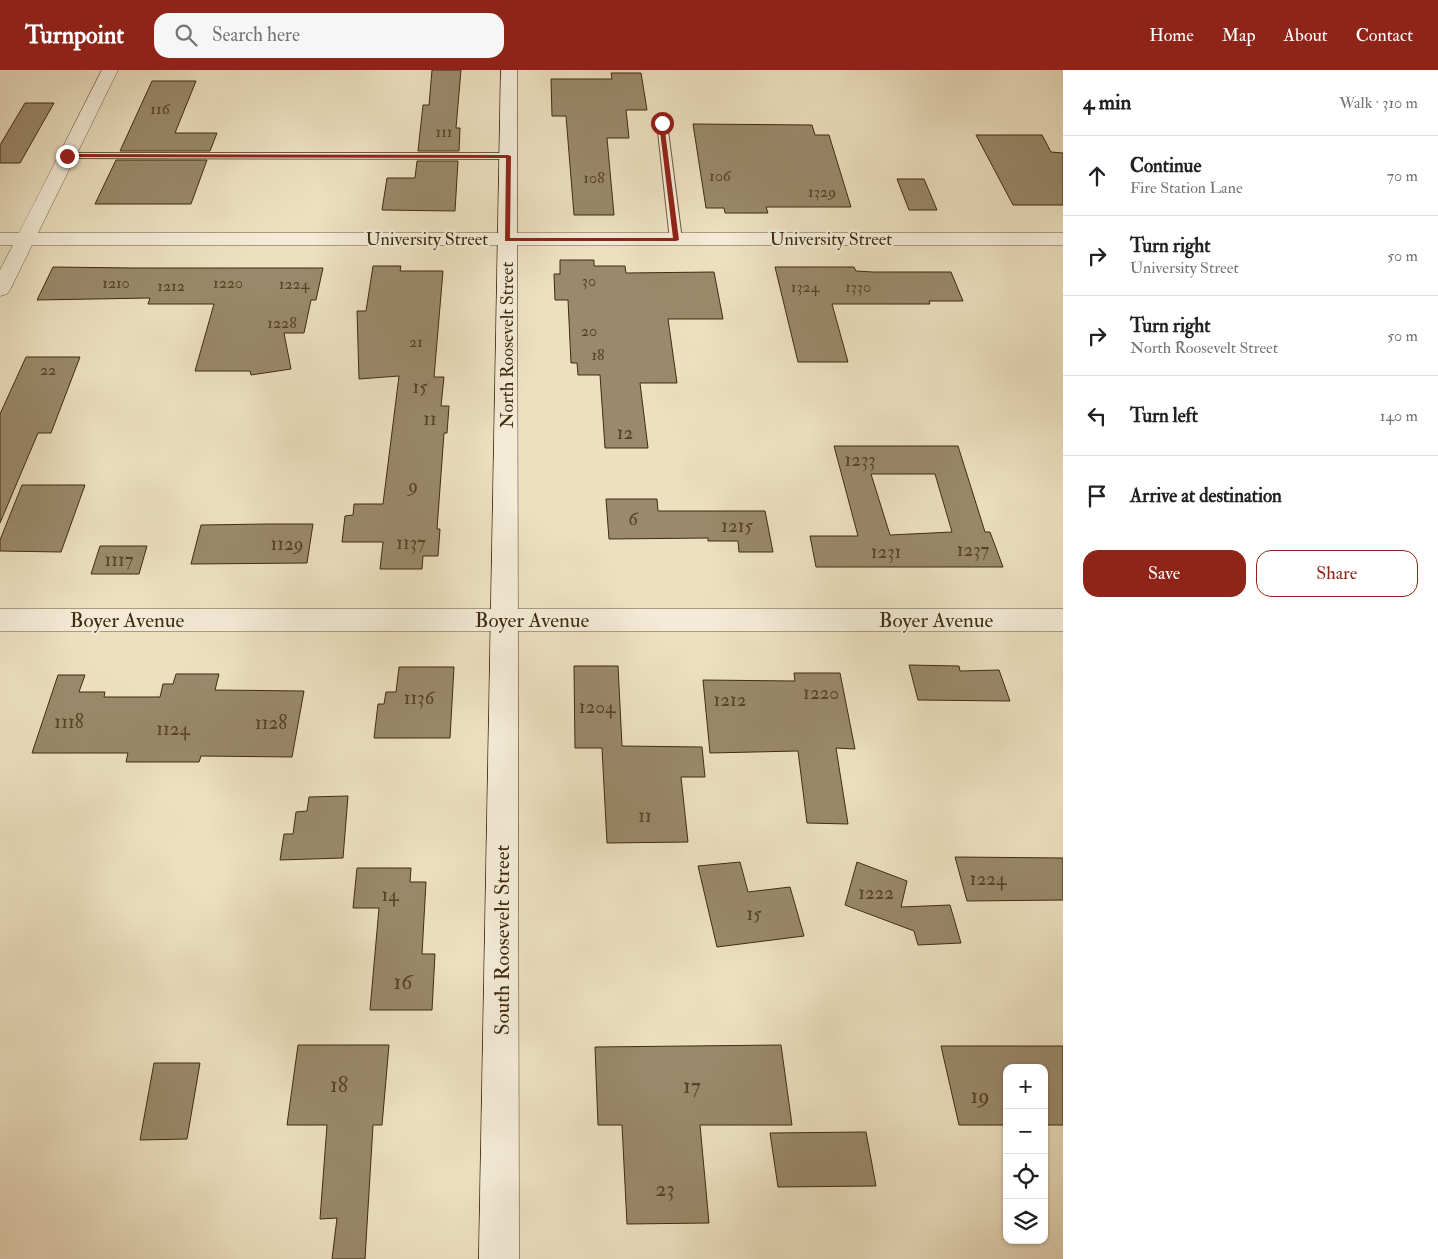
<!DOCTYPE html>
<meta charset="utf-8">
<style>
body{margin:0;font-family:"IM FELL Double Pica",serif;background:#f6f6f6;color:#202124}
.controls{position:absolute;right:15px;bottom:15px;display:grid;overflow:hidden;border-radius:10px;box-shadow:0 1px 4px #0004}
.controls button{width:45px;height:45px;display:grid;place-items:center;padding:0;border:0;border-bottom:1px solid #e0e0e0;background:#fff;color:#202124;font:25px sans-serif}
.stop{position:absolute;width:15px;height:15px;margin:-11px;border:4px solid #8f2418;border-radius:50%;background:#fff}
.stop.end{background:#8f2418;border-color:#fff;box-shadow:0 1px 5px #0008}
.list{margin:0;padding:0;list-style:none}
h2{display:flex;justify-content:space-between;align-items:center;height:65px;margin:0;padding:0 20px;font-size:21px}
h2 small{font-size:16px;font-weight:400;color:#757577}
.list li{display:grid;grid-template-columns:32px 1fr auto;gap:15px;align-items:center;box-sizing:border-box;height:80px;padding:0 20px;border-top:1px solid #e0e0e0}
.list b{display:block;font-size:19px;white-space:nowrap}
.list p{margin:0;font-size:16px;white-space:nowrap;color:#757577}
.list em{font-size:16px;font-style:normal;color:#757577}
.actions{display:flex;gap:10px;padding:15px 20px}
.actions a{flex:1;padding:11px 0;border:1px solid #8f2418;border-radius:15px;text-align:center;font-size:18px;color:#8f2418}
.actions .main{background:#8f2418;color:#fff}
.icon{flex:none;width:28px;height:28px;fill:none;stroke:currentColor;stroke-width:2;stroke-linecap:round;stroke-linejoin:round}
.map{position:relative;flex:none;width:1063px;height:1189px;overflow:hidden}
header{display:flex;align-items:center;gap:30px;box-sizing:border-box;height:70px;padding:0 25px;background:#8f2418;color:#fff}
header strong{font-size:24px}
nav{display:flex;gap:28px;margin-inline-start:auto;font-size:18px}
.search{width:350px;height:45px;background:#f6f6f6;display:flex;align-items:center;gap:12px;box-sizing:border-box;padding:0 18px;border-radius:15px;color:#757577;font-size:19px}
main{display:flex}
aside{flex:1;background:#fff}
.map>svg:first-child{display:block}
.building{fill:#9a896c;stroke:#412b0f;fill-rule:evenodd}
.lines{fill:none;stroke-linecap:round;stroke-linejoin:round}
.lane-casing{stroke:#6c583c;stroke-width:2}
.street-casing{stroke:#6c583c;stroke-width:1}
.secondary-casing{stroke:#412b0f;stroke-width:1}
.lane{fill:#f3ebd7;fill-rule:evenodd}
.street{fill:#f3ebd7;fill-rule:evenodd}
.secondary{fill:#f3ebd7;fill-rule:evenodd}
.route{fill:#8f2418}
.labels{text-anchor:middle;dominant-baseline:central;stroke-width:4.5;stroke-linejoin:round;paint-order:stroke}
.far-number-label{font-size:16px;fill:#574226}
.far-street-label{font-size:18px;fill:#412b0f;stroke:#f3ebd7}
.number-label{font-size:19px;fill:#574226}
.street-label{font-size:21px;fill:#412b0f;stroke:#f3ebd7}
.near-number-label{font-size:22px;fill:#574226}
</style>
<header>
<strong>Turnpoint</strong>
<div class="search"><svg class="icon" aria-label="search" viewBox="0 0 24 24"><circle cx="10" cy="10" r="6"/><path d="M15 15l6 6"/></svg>Search here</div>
<nav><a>Home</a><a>Map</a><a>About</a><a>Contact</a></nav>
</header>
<main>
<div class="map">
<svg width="1063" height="1189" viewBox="0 0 1063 1189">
<rect width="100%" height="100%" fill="#ede0c1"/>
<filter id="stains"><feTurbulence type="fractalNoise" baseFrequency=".004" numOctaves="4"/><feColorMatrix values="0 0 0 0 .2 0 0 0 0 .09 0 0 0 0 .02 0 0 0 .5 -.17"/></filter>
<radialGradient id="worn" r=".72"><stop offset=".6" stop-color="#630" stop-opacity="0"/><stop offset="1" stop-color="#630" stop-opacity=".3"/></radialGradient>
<g class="building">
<path d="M432,0H461L456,58H460L459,81H418L423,35H429Z"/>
<path d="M611,3H641L647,40H626L629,68H607L614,145H574L566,46H552L551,9H612Z"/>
<path d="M152,11H196L175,63H217L210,81H120Z"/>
<path d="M25,33H54L20,93H0V75Z"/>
<path d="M693,54L812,55L815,65H829L851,137H766L768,143H725L724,138H706Z"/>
<path d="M976,65H1042L1051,82L1063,83V135H1013Z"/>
<path d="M116,90H207L191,134H95Z"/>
<path d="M417,91H458L455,141L382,140L387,108H415Z"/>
<path d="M897,109H924L937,140H909Z"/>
<path d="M560,190H594V196H625L626,203L714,202L723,249H668L677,313H640L648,378H605L600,305H578L577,293H571L568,230H555L554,204H560Z"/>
<path d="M373,196H401L400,201H443L434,307H444L441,336H449L447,363H444L437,459H440L438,486H423L422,499H380L383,472H342L345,446L353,445L354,434H383L399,306L359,309L357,241H366Z"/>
<path d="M53,197L133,198H323L316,230H311L304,263H284L291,299L251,305L250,301H195L214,234H148L150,228L37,230Z"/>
<path d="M775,197H854L856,201L873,202H951L963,231H929L930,234H832L848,292H798Z"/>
<path d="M26,287H80L51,363H38L0,453V344Z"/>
<path d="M834,376H958L985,462H990L1003,497H816L810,466H858ZM871,404H935L952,462L890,465Z"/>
<path d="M22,415H85L61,482L0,481V470Z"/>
<path d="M606,429H657L658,441H765L773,482H739L738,471H708V468L609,469Z"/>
<path d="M267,454H313L307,493L191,494L201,455Z"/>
<path d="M100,476H147L139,504H91Z"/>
<path d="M909,595L959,596L960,601L999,600L1010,631L918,630Z"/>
<path d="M574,596H618L622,676L702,677L705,707H681L688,772L607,773L602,678H575Z"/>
<path d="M399,597H454L450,668H374L378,634H384L386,622H396Z"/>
<path d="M794,603H840L855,679L836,678L848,754L807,753L798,681L710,683L703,610L795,611Z"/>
<path d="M176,604H219L215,620L304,621L292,687L201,686L199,692H126L128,683H32L58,605H85L79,622H105L104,627H160L163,614H173Z"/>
<path d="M348,726L343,788L280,790L284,764H293L296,742L307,741L309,727Z"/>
<path d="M955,787L1063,788V830L967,831Z"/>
<path d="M740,792L748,822L790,817L804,866L717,877L698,796Z"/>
<path d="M857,792L907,811L901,837L950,835L961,873L918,875L914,861L845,835Z"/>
<path d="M357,798H411L410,812H426L422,884H435L432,940H370L379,838H353Z"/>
<path d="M298,975H389L382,1055H373L365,1189H332L337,1148L320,1149L327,1055H287Z"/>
<path d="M781,975L792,1055H700L709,1153L627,1154L622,1055H598L595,977Z"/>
<path d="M941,976H1063V1055H1044V998H1007V1055H959Z"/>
<path d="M154,993H200L187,1069L140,1070Z"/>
<path d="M866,1062L876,1116L778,1117L770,1063Z"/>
</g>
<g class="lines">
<defs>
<g id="lane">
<path d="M662,50L667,53L682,170L676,173L670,170L657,53Z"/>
<path d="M67,83H508L513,86L508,89L63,88L62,86L63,84Z"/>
</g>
<g id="street">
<path d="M102,0H118L38,163H1063V175H32L10,220L7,224L0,226V200L13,175H0V163H19Z"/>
<rect x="0" y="539" width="1063" height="22"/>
</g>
<path id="secondary" d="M501,0H517L519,1189H479Z"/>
</defs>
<use href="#lane" class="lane-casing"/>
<use href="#street" class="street-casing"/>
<use href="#secondary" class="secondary-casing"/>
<use href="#lane" class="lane"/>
<use href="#street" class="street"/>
<use href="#secondary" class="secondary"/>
</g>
<path class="route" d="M662,52L664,53L679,170L676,171H505L506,88L67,87L65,86L67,84L508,85L511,86L510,168H673L659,53Z"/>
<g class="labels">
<g class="far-number-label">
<text x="160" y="39">116</text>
<text x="444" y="62">111</text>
<text x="720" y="106">106</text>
<text x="594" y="108">108</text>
<text x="822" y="122">1329</text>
<text x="589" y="211">30</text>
<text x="116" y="213">1210</text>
<text x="228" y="213">1220</text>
<text x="294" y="214">1224</text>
<text x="171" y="216">1212</text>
<text x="805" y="217">1324</text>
<text x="858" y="217">1330</text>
<text x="282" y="253">1228</text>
<text x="589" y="261">20</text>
<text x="416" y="272">21</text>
<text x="598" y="285">18</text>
<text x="48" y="300">22</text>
</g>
<g class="far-street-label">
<text x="427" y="169">University Street</text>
<text x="831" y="169">University Street</text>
<text transform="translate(507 275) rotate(-90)">North Roosevelt Street</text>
</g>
<g class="number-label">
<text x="420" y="317">15</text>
<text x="430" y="349">11</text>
<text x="625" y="363">12</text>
<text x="860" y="390">1233</text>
<text x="413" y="416">9</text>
<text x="633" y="449">6</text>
<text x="737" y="456">1215</text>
<text x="411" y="473">1137</text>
<text x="287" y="474">1129</text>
<text x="973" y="480">1237</text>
<text x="886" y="482">1231</text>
<text x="119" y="490">1117</text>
<text x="821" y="623">1220</text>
<text x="419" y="628">1136</text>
<text x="730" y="630">1212</text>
<text x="597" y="637">1204</text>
<text x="69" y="652">1118</text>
<text x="271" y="653">1128</text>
<text x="173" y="659">1124</text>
<text x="645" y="746">11</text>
<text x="988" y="809">1224</text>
<text x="876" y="823">1222</text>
<text x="390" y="825">14</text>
<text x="754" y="844">15</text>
</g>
<g class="street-label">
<text x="127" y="550">Boyer Avenue</text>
<text x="532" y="550">Boyer Avenue</text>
<text x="936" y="550">Boyer Avenue</text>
<text transform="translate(502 870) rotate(-90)">South Roosevelt Street</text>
</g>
<g class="near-number-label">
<text x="403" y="912">16</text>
<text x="339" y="1015">18</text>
<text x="692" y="1016">17</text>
<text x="980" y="1026">19</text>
<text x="665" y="1119">23</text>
</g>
</g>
<rect width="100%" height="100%" filter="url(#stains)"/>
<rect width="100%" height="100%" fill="url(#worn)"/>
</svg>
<div class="controls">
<button>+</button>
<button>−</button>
<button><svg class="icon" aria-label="locate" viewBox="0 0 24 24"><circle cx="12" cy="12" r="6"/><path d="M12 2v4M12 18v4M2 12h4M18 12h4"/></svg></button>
<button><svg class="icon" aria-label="layers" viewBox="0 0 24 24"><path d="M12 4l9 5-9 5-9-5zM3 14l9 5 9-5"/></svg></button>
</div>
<div class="stop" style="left:662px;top:53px"></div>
<div class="stop end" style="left:67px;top:86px"></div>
</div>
<aside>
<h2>4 min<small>Walk · 310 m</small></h2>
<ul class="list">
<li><svg class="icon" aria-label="ahead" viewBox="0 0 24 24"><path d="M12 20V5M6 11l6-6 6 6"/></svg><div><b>Continue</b><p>Fire Station Lane</p></div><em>70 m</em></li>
<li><svg class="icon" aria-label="right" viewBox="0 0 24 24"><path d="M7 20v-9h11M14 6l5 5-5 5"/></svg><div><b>Turn right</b><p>University Street</p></div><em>50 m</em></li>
<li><svg class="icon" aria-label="right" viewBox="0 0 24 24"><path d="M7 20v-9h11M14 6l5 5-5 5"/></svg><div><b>Turn right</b><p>North Roosevelt Street</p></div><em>50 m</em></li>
<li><svg class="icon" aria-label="left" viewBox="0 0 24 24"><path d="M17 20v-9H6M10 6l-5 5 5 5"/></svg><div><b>Turn left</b></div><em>140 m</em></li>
<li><svg class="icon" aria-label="arrive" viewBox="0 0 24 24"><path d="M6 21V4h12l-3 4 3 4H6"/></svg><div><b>Arrive at destination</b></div></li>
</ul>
<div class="actions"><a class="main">Save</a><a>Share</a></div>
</aside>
</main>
